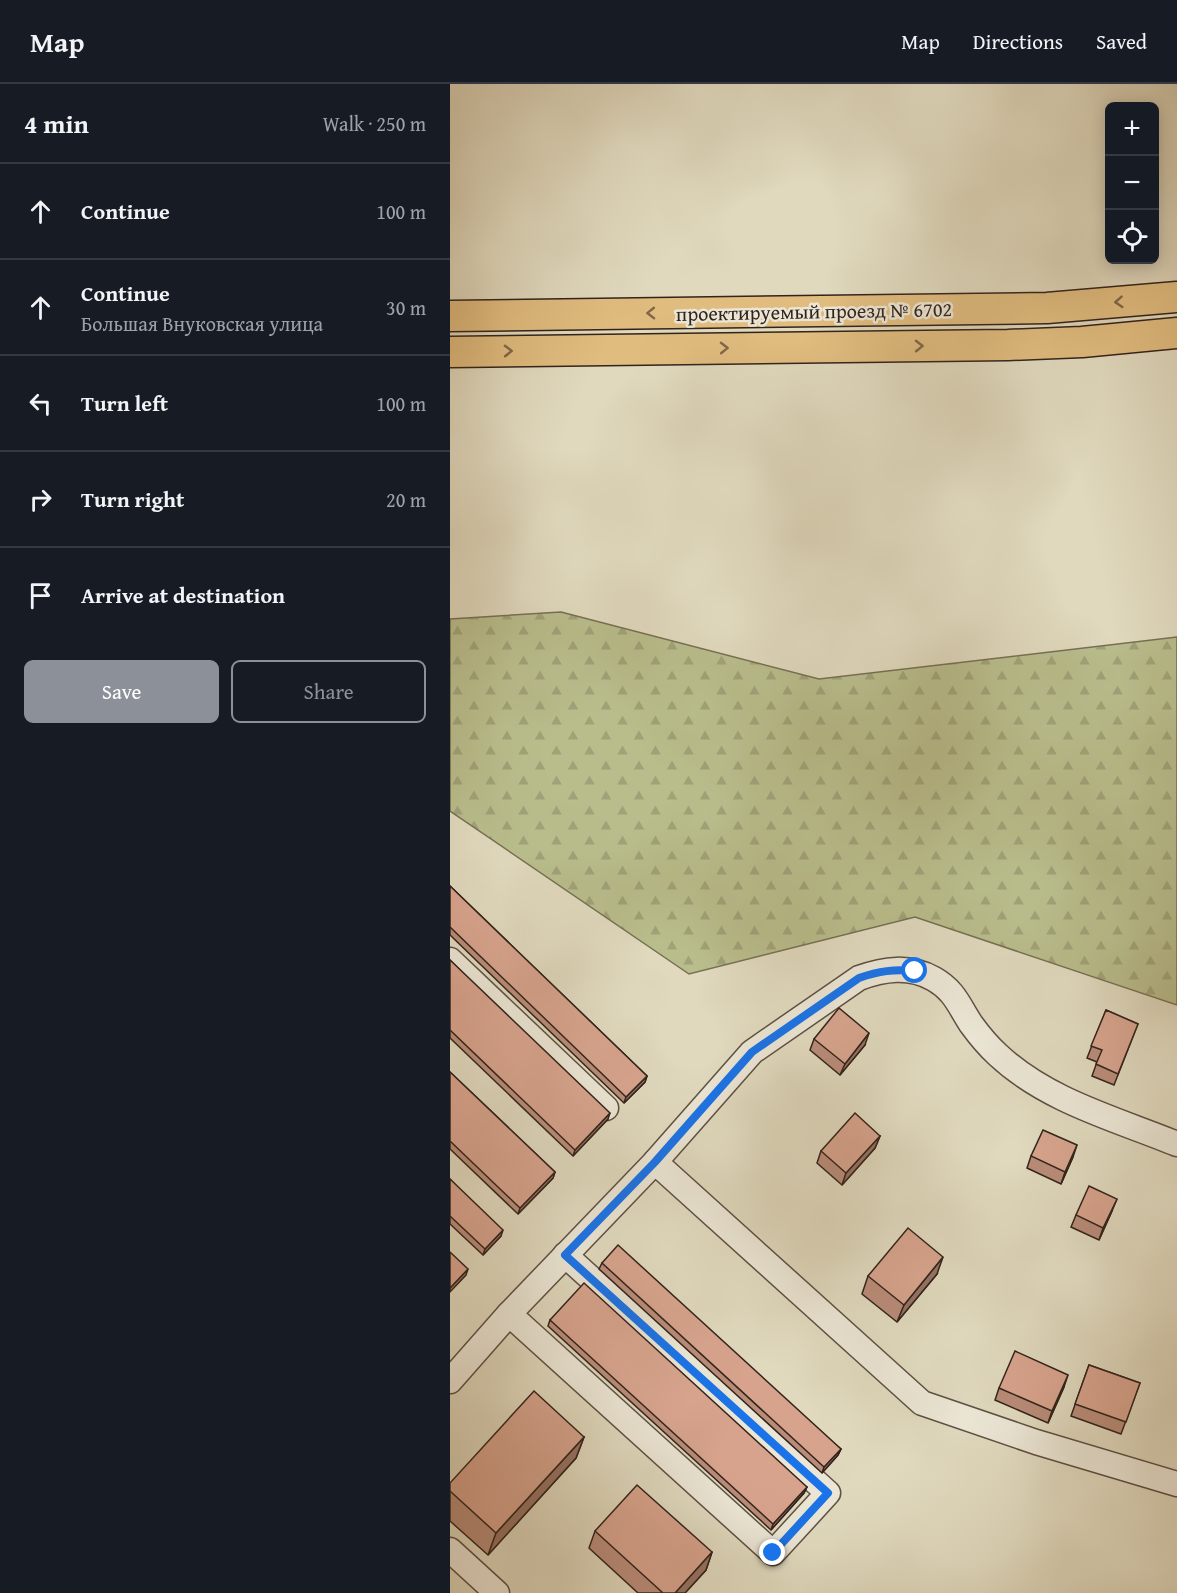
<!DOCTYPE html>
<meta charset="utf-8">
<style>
body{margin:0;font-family:"Gentium Book Plus",serif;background:#20242c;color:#f1f3f6}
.controls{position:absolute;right:18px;top:18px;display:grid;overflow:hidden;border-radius:9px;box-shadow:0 3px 15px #0003}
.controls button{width:54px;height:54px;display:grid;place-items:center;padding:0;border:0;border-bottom:2px solid #363941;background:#171b24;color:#f1f3f6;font:30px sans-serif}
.stop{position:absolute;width:18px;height:18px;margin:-14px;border:4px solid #1a73e8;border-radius:50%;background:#fff}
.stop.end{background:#1a73e8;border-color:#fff;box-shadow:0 2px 6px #0008}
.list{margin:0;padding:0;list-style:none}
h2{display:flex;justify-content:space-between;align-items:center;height:78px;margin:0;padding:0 24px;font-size:26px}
h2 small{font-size:20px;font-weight:400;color:#9ea1a6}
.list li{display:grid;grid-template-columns:39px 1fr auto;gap:18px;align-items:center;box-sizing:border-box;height:96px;padding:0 24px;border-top:2px solid #363941}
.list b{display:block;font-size:22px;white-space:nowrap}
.list p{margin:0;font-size:20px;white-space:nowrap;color:#9ea1a6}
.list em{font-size:20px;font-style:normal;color:#9ea1a6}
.actions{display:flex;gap:12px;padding:18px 24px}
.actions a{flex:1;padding:14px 0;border:2px solid #8c9099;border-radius:9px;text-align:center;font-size:21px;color:#8c9099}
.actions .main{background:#8c9099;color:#fff}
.icon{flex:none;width:33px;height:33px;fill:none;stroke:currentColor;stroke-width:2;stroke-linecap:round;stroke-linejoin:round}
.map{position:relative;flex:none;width:727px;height:1509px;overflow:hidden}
header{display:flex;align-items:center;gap:36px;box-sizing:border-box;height:84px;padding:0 30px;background:#171b24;border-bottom:2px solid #363941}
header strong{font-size:28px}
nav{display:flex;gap:33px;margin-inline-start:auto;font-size:21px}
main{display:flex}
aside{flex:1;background:#171b24}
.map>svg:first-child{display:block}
.forest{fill:url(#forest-firs);stroke:#767054;stroke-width:1.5}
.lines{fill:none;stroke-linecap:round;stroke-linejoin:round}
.minor-casing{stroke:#5e5044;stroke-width:27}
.major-casing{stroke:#32231c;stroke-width:33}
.minor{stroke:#ebe6d5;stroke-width:24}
.major{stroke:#e0bc7f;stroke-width:30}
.wall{fill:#b98c79;stroke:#32231c;stroke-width:1.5}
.shaded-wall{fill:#967263;stroke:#32231c;stroke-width:1.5}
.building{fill:#d7a38d;stroke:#32231c;stroke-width:1.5}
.oneway{stroke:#806849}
.route{stroke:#1a73e8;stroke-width:8}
.labels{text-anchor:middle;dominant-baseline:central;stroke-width:5;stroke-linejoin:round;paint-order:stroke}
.street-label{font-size:20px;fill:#32231c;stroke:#ebe6d5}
</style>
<header>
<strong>Map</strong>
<nav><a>Map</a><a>Directions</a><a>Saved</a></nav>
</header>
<main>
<aside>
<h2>4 min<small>Walk · 250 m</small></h2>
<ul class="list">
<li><svg class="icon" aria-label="ahead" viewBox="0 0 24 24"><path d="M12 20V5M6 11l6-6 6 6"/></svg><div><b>Continue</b></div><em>100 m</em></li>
<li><svg class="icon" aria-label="ahead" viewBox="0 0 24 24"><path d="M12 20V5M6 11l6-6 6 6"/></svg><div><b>Continue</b><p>Большая Внуковская улица</p></div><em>30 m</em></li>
<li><svg class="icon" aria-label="left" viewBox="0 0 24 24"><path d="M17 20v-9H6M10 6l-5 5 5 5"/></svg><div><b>Turn left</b></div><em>100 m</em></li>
<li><svg class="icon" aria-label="right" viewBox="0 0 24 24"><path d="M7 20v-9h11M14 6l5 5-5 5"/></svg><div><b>Turn right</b></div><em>20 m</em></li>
<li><svg class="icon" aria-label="arrive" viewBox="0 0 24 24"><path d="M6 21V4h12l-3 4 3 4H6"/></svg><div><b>Arrive at destination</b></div></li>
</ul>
<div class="actions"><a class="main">Save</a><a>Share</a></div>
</aside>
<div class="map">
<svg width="727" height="1509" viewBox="0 0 727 1509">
<defs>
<pattern id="forest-firs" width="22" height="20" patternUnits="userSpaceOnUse" patternTransform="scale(1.5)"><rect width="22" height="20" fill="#b9bd8c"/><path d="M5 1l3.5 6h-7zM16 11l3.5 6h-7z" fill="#a0a278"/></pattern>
</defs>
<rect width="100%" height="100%" fill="#e0d9be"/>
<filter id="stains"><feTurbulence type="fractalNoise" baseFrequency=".00333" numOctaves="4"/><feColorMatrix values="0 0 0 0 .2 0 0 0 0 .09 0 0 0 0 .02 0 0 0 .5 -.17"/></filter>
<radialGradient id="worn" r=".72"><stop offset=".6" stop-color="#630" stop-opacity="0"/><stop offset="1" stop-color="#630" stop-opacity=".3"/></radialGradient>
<path class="forest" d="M111,528L369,595L727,553V921L465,833L239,890L0,727V535Z"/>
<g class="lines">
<defs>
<g id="minor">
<path d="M0,876L156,1024"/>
<path d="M205,1078L472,1319L586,1358L727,1400"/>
<path d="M59,1230L323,1469L378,1409L115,1171"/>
<path d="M0,1297L59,1230L205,1078L302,968L409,894C434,885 459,881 484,895C505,907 509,922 521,940C529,951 538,962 548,971C597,1017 666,1035 727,1060"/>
<path d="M0,1466L47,1509"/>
</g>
<g id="major">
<path d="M0,232L597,224L727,213"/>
<path d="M0,268L558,261L632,258L727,249"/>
</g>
</defs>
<use href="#minor" class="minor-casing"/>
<use href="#major" class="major-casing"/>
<use href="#minor" class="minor"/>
<use href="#major" class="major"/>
</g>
<g class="wall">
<path d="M0,802L197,992L195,998L174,1019L0,851Z"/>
<path d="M0,876L158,1035L123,1072L0,954Z"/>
<path d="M656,926L688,940L664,1001L642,992L647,978L637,974Z"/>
<path d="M364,955L415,961L390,991L360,966Z"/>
<path d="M0,988L105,1088L103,1094L68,1130L0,1065Z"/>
<path d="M430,1052L425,1064L392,1101L367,1079L371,1067Z"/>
<path d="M581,1072L623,1073L611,1100L577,1084Z"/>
<path d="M0,1095L51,1152L33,1171L0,1140Z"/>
<path d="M662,1127L649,1156L621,1143L626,1131Z"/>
<path d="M152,1179L391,1365L388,1371L372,1389L149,1185Z"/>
<path d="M487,1190L447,1238L412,1210L418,1192Z"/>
<path d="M100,1236L357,1403L354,1409L321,1446L98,1242Z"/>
<path d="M639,1281L690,1299L671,1350L621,1332Z"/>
<path d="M614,1303L598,1339L545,1316L549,1304Z"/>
<path d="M134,1353L126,1374L38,1471L0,1437V1399Z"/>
<path d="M145,1447L262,1468L256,1486L235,1509H188L139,1464Z"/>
</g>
<g class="shaded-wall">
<path d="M419,949L415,961L390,991L395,980Z"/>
<path d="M197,992L195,998L174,1019L176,1013Z"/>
<path d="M160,1029L158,1035L123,1072L125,1066Z"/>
<path d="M430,1052L425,1064L392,1101L396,1089Z"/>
<path d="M627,1061L623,1073L611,1100L615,1088Z"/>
<path d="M105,1088L103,1094L68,1130L70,1124Z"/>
<path d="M667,1115L662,1127L649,1156L653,1144Z"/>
<path d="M53,1146L51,1152L33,1171L35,1165Z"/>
<path d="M493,1173L487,1190L447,1238L454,1221Z"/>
<path d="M18,1185L16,1191L0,1208V1204Z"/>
<path d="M618,1291L614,1303L598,1339L602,1327Z"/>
<path d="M134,1353L126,1374L38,1471L46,1449Z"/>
<path d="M391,1365L388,1371L372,1389L374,1383Z"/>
<path d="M357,1403L354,1409L321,1446L323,1440Z"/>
<path d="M262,1468L256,1486L235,1509H225Z"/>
</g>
<g class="building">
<path d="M0,802L197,992L176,1013L0,843Z"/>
<path d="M0,876L160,1029L125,1066L0,946Z"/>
<path d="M389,924L419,949L395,980L364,955Z"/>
<path d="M656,926L688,940L668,990L646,980L652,966L641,962Z"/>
<path d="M0,988L105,1088L70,1124L0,1057Z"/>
<path d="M405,1029L430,1052L396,1089L371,1067Z"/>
<path d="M593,1046L627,1061L615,1088L581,1072Z"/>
<path d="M0,1095L53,1146L35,1165L0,1132Z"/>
<path d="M639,1102L667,1115L653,1144L626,1131Z"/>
<path d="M458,1144L493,1173L454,1221L418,1192Z"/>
<path d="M168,1161L391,1365L374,1383L152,1179Z"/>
<path d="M0,1168L18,1185L0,1204Z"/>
<path d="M134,1199L357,1403L323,1440L100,1236Z"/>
<path d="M565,1267L618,1291L602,1327L549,1304Z"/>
<path d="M639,1281L690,1299L676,1338L625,1320Z"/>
<path d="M84,1307L134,1353L46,1449L0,1407V1399Z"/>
<path d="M187,1401L262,1468L225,1509H213L145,1447Z"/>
</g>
<defs><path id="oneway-chevron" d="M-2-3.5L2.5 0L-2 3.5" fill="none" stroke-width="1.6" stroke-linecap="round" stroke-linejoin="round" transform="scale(1.5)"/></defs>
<g class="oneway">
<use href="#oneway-chevron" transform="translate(669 218) rotate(176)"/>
<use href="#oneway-chevron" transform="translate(201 229) rotate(179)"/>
<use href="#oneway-chevron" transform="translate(469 262) rotate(-1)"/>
<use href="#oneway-chevron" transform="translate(274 264) rotate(-1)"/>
<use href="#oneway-chevron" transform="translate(58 267) rotate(-1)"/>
</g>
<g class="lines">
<path class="route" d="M323,1469L378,1409L115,1171L205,1078L302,968L409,894C429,887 444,885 465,887"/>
</g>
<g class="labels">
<g class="street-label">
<text transform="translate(364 227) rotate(-1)">проектируемый проезд № 6702</text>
</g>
</g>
<rect width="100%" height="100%" filter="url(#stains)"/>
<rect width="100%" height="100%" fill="url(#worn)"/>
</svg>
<div class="controls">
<button>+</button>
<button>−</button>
<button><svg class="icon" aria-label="locate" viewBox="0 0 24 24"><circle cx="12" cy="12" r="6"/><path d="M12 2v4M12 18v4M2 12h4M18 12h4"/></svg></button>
</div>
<div class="stop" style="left:465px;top:887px"></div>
<div class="stop end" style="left:323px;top:1469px"></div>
</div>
</main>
